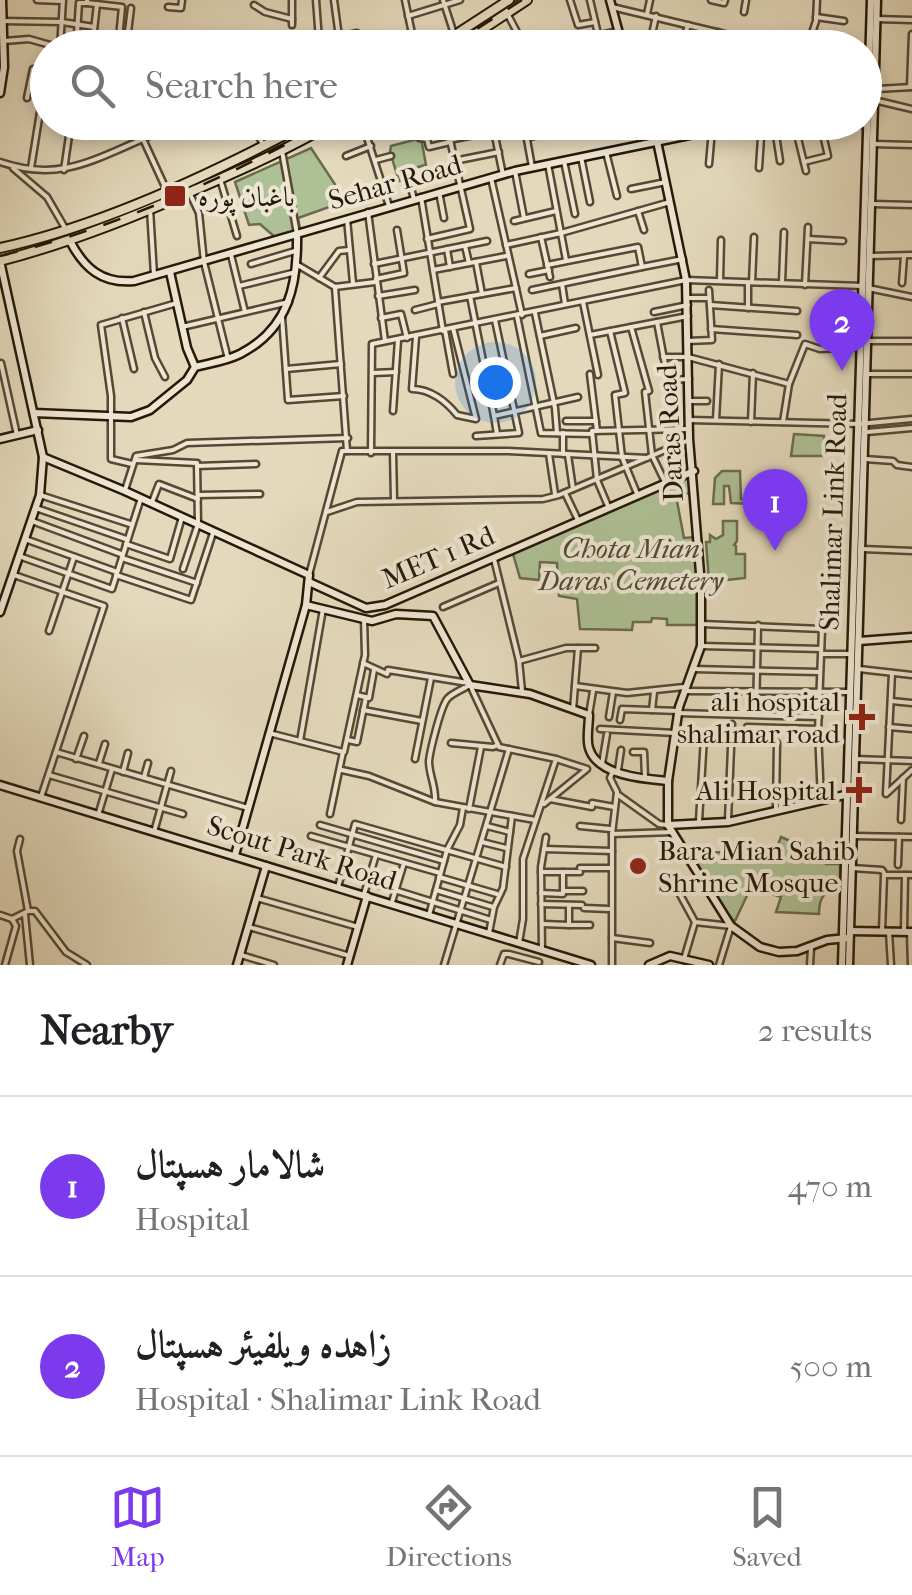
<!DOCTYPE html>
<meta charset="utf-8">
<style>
body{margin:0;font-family:"IM FELL French Canon",Amiri,serif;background:#f2f2f2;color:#202124}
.you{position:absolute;left:495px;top:382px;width:35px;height:35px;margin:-25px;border:8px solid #fff;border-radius:50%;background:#1a73e8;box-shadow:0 0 0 15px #1a73e833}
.badge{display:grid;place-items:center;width:65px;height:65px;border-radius:50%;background:#7c3aed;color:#fff;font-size:32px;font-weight:700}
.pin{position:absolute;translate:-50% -82px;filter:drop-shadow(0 2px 5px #0008)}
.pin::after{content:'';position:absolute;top:52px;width:35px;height:30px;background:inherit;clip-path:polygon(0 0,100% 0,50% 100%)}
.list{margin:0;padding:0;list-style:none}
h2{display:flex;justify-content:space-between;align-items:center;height:130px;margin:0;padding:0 40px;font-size:42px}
h2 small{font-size:32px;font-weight:400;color:#757577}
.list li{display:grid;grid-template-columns:65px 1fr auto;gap:30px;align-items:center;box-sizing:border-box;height:180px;padding:0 40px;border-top:2px solid #e0e0e0}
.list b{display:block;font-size:38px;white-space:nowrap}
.list p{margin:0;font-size:32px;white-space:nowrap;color:#757577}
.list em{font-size:32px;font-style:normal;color:#757577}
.icon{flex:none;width:55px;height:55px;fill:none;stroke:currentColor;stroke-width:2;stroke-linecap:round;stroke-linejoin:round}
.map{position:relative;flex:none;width:912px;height:965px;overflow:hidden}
.search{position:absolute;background:#fff;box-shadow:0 5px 15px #0003;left:30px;right:30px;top:30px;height:110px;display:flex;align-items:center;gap:25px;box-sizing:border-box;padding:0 35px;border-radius:55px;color:#757577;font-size:38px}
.sheet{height:490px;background:#fff}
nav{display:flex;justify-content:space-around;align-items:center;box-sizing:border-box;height:140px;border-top:2px solid #e0e0e0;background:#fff;font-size:28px;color:#757577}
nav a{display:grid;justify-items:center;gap:5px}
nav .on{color:#7c3aed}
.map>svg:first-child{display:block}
.green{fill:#aec095;stroke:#6a6c4e;stroke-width:2.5}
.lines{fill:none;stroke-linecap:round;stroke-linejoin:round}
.street-casing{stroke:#564934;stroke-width:9}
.secondary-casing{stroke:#261907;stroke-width:11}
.primary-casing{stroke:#261907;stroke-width:12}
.street{stroke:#ede6d3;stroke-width:4}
.secondary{stroke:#ede6d3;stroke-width:6}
.primary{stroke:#e4d9bc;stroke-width:8}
.rail{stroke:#261907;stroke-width:2.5;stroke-dasharray:18 18;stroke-linecap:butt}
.poi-dot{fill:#8f2418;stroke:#ede6d3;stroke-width:4}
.labels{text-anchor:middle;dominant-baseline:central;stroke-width:8;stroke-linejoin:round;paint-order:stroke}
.street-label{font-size:28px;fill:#261907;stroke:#ede6d3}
.poi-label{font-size:28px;fill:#261907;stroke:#ede6d3;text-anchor:start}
.park-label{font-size:28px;font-style:italic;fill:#4f4b32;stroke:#ede6d3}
</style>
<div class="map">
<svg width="912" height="965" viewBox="0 0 912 965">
<rect width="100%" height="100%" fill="#e4d9bc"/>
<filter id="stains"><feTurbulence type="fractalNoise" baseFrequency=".002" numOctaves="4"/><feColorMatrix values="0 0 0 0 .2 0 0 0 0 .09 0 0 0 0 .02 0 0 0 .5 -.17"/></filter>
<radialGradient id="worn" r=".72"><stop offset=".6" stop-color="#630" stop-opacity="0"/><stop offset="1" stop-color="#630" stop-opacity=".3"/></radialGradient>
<g class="green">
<path d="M421,138L426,165L406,170L408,179L399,181L390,152L391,146Z"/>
<path d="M311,148L346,201L298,218L300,229L276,238L260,224L249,225L235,182Z"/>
<path d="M794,434L824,436L825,456H791Z"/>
<path d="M722,471H740L741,499H754V504L731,503L729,486H724V504H713L715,478Z"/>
<path d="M693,473L694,492L676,496L684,538L695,537L700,625H667V619L652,618L651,622H633L632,630L580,629L577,599L559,596L557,563L540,562L539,580L520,578L513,554Z"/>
<path d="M723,521H737V541L734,545L736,546V554H745V578L709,582L706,542H710V535L716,539L723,535Z"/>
<path d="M781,837L802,846L820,845L826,864H840V885C824,893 819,896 819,914L776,912L781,897L751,887L735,921L731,920L692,863L711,853L777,847Z"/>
</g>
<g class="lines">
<defs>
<g id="street">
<path d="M37,0L62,1"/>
<path d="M316,0L319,40H322L324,48"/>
<path d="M405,0L415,48"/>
<path d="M443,0L454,34"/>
<path d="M570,0L578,25L595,22"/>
<path d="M590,0L598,34"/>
<path d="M711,0L724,3L725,0"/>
<path d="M87,3L122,7L118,48"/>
<path d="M254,5L265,12L292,19"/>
<path d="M168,7L181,8L182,0"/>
<path d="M612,7L737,37L755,43V48"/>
<path d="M744,12L746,0"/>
<path d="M647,14L650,0"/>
<path d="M508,15L518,34V48"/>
<path d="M408,16L460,0"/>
<path d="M816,17L844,21"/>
<path d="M877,19L912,20"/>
<path d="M2,21L62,22L94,27"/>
<path d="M292,25V0"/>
<path d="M339,37L357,33"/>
<path d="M322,40L339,37L334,0"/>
<path d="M4,41L29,39L61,48"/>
<path d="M519,43L579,40L618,31"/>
<path d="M60,48L63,0"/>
<path d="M76,48L79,3H87V0"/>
<path d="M92,48L97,4"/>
<path d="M126,48L131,8"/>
<path d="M649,48L656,16"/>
<path d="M681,48L688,25"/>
<path d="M715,48L718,32"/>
<path d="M735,48L737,37"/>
<path d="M807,48L816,21L817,0"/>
<path d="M44,86H48"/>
<path d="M910,87L912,34"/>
<path d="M877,89L912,87"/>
<path d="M27,98L33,69L48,72"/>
<path d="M874,100L912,109"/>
<path d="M136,122L143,139L181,122"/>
<path d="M250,122L263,144"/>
<path d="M362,122L389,206"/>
<path d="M414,122L419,138L427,139L429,147L450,142"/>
<path d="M774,122L780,161"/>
<path d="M794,122L806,171"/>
<path d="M524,123L532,167"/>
<path d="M71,124L91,126L104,122"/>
<path d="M610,124L616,122"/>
<path d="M831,125H866"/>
<path d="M494,131L503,175"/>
<path d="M527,138L590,122"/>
<path d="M449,140L524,125"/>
<path d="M873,144L912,145"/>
<path d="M282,151L297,234"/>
<path d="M606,152L617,196"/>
<path d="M346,156L371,146"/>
<path d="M581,157L590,202"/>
<path d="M376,160L391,156"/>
<path d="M454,161L499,152"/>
<path d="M564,161L575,214"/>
<path d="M0,162C58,182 91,161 143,139L166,189"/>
<path d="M804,162L828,156L820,122"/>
<path d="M548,164L566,260"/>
<path d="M709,164L712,130"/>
<path d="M13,168L47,197L65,228"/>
<path d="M31,168L42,100"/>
<path d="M759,168L762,122"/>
<path d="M64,170L71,122"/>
<path d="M406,170L414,199"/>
<path d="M515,171L524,218"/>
<path d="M491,178L522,315"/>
<path d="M220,179L237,236"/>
<path d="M631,189L666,182"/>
<path d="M439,192L444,218"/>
<path d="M190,194L199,213L204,262L228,359"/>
<path d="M421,197L443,331"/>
<path d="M872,204L912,205"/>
<path d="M150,209L154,275"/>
<path d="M638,211L644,230"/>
<path d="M368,212L385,341"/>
<path d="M347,219L353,283"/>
<path d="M514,221L556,211"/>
<path d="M541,237L550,277"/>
<path d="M427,239L470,229L446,122"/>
<path d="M808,239L843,241"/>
<path d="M506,245L561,233L670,202"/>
<path d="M465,246L469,263"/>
<path d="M447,249L450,267"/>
<path d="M231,255L245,312"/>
<path d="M870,256L912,255"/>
<path d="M476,262L482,294"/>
<path d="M251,264L295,251"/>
<path d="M296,264L335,287L375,282"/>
<path d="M374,264L487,241"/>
<path d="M547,265L638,247L642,267L683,259"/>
<path d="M433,270L506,256"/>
<path d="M529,274L549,270"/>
<path d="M319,278L339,251L349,250"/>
<path d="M376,279L404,273L397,230"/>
<path d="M720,280L721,240"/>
<path d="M752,282L754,237"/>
<path d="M782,282L784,232"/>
<path d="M902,283L904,256"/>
<path d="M562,284L565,304"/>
<path d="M805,285L808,227"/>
<path d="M239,286L292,273"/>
<path d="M335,287L347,451"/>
<path d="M868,288L912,297"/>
<path d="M532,290L642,267"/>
<path d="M378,296L415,290"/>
<path d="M470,296L494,416"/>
<path d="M687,298H707"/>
<path d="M438,302L516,288"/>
<path d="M583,302L598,375"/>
<path d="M710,305L797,311"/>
<path d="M748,308V283"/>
<path d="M415,310L438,304"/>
<path d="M144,312L155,358L165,377"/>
<path d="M654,312L688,305"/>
<path d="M535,313L555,408L557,433"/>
<path d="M517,316L541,433L592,434"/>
<path d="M282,317L288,400L344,396"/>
<path d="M122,318L134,369"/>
<path d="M381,318L401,314L407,338"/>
<path d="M657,322L668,380L689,379"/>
<path d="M182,327L289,302"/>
<path d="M631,327L649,391L645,392L652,455L666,484"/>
<path d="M711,329L797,335"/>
<path d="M445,330L453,374"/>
<path d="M610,331L625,393L615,395L622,457L638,496"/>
<path d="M590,335L688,316"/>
<path d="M540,336L576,328"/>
<path d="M416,337L412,389C430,389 446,401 457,415L476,419L453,328"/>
<path d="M687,341L712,340L709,290"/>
<path d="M868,341H912"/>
<path d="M663,357H688L789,384L805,344L820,349L860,347"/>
<path d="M1,363L17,435"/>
<path d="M286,369L341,364"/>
<path d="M373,373L396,372"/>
<path d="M590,374L597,431"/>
<path d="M867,374H912"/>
<path d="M690,401H707"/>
<path d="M393,411L398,340"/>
<path d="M689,420L859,424L912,419"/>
<path d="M716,420L719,364"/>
<path d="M566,421H596"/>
<path d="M751,422L753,373"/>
<path d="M783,422L789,384"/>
<path d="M867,432L912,428"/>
<path d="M497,434L494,416L578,397"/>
<path d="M476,436L519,433L495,320"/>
<path d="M393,452L394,501"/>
<path d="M371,453L372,344L686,280L862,286"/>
<path d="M549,454L555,494"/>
<path d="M563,454V433"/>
<path d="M568,455L573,489"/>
<path d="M865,459L893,461L897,465L912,467"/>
<path d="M136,460L197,463L198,524L183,569"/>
<path d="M132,464L111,459V396L101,325L177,303"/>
<path d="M197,466L256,464"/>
<path d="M125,490L136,456L173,450L187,443L348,438"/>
<path d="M565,493L578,520"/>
<path d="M40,495L130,524"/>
<path d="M198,495L260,494"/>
<path d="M152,502L159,484L198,499"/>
<path d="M608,506L597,480L592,431L689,429"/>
<path d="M36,508L126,539"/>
<path d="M327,512L357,502L543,499L559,495L689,440"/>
<path d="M32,521L121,554"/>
<path d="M25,539L117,572"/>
<path d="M126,544L170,559L182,517"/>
<path d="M863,549L912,551"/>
<path d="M19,556L112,589L141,498"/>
<path d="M122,558L197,583"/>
<path d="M494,559L519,661L522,691"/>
<path d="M14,575L104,606L41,797"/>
<path d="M116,575L191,600L213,533"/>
<path d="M309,575L342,451H508L647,458"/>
<path d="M443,607L499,583"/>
<path d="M701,624L822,629L818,731L821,800"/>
<path d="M49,631L74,557"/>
<path d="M701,646L821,649"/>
<path d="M822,654H851"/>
<path d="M519,661L566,648H577"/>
<path d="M363,663L387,674L388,670L468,683"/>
<path d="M694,669L819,672"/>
<path d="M859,669L912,675"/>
<path d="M892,673L886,794L912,770"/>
<path d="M575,686L627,693L684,687"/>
<path d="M685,691L850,692"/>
<path d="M357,695L369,698L374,670"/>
<path d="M891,701L912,703"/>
<path d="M363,710L422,721"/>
<path d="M573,710L578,648H595"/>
<path d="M652,710L654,692"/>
<path d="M678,713L819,717"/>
<path d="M589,715L593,691"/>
<path d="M756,715L758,625"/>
<path d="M609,717L613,692"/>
<path d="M620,720L622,709L679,711"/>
<path d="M747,727L818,729"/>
<path d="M889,727L912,729"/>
<path d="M600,729L675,733"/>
<path d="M269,733L343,752L330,814"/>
<path d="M348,740L357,742L366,697"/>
<path d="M300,741L323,609"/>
<path d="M451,743L493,747L498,745"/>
<path d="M56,752L248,808"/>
<path d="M344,752L365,655L364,619"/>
<path d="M633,752H644L645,777"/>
<path d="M76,759L84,736"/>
<path d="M415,759L431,678"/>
<path d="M855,759L912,761"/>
<path d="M99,763L105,744"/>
<path d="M602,764L607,734"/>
<path d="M342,770L369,776L435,802L535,820"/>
<path d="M618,770L621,750"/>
<path d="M123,772L128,753"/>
<path d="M612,773L610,778L617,792L612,834L673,832"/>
<path d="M49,775L183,814"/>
<path d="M144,777L148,763"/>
<path d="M617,794L659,824L667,825"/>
<path d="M550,799L592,807V803L614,807"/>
<path d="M435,802C436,785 429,776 429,761C430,751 441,705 448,698C453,693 463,689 470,685L499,747L556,759L523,859V919L519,943"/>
<path d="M544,804L587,769L556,759"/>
<path d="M776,808L777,743"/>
<path d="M469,809L481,747"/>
<path d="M99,812L112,769"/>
<path d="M728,820L732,724"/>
<path d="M901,820L903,778"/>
<path d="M699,821L704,737"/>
<path d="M320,825L444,861"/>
<path d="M487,826L510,832"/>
<path d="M580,826L610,829"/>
<path d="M154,832L171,771"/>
<path d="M311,836L440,873"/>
<path d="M853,836L912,837"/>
<path d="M482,842L506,848"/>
<path d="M544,849L612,851"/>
<path d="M898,865L899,837"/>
<path d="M580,868H611"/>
<path d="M852,868L882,870L884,873"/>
<path d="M541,872H580"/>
<path d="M343,874L491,920"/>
<path d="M439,877L497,894"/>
<path d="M700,879L677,889L695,922L731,926L719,965"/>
<path d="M338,887L355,824L506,867"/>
<path d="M436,890L493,907"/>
<path d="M563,891H583"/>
<path d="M541,893L563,894V872"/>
<path d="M364,894L376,855"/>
<path d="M257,898L358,927"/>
<path d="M392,902L404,863"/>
<path d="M541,904L582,905"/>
<path d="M584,908L609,909"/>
<path d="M28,911H35L66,952L87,965"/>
<path d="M0,915L12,919L16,926L5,965"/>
<path d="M25,915L30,965"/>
<path d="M429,915L447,850L460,825L463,808"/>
<path d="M12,919L28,911L17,851L20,839"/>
<path d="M543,924L569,925V905"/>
<path d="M569,925H590"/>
<path d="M249,927L350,956"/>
<path d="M904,930L905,875"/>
<path d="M882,931L884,875H912"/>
<path d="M889,932L891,965"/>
<path d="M910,932L911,965"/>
<path d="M489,933L494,907L503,888L512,816"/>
<path d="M612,938L650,943"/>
<path d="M542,951L541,867L546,837"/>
<path d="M241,955L274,965"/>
<path d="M684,959L695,922"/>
<path d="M444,965L509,749"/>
<path d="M500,965L504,954H509L539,962"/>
<path d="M612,965V834"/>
<path d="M810,965L811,948"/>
</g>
<g id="secondary">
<path d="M610,0L623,48"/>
<path d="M0,93L4,67L2,0"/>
<path d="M653,122L686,280L689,439L701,585V646L679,707L668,781"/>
<path d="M70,241C84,268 102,284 134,281L515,171L752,122"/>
<path d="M170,272L187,348L195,367"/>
<path d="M34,413L131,417L150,410L187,380L195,367C210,363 226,361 240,354C289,329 298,284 297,234"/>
<path d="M0,439L38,430"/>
<path d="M43,457L125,491L309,575L306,605L235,855"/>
<path d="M309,582L366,608L385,605L694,471"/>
<path d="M306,605L372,621L396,614L433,616L470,685L530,694L589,715C589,725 586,739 589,748C597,776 645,779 668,781V825L731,926L760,947L779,952L797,951L827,940L847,938"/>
<path d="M0,612L40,495L43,457L0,261"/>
<path d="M859,641L912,637"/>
<path d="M0,785L591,965"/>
<path d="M668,825L728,822L849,794"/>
<path d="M850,931L912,932"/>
<path d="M237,965L266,866"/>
<path d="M347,965L367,896"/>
<path d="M649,965L670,956L709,965"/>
<path d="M842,965L871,0"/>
<path d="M849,965L877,0"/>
</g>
<g id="primary">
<path d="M435,48L509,0"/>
<path d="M454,48L527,0"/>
<path d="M0,248C101,226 218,171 309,122"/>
<path d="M0,261C65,244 127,220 188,193C238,171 287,150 334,122"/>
</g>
</defs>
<use href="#street" class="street-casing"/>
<use href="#secondary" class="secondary-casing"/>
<use href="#primary" class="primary-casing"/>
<use href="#street" class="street"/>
<use href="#secondary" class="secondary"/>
<use href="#primary" class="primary"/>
<g class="rail">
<path d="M447,48L522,0"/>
<path d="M0,256C113,229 226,178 328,122"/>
</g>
</g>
<g class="poi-dot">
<rect x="163" y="184" width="24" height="24" rx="5"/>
<path d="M857 702h10v10h10v10h-10v10h-10v-10h-10v-10h10z"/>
<path d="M854 775h10v10h10v10h-10v10h-10v-10h-10v-10h10z"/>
<circle cx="638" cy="866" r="10"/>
</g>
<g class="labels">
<g class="street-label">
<text transform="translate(395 182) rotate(-16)">Sehar Road</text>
<text transform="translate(670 433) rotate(-93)">Daras Road</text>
<text transform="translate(833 512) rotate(-88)">Shalimar Link Road</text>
<text transform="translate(438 557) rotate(-23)">MET 1 Rd</text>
<text transform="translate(302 853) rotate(17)">Scout Park Road</text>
</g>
<g class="poi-label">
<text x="198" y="196">باغبان پورہ</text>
<text x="840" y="701" text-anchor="end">ali hospital<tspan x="840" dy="32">shalimar road</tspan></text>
<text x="836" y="790" text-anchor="end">Ali Hospital</text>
<text x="658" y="850">Bara Mian Sahib<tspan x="658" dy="32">Shrine Mosque</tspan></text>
</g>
<g class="park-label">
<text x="631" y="548">Chota Mian<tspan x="631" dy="32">Daras Cemetery</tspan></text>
</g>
</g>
<rect width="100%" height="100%" filter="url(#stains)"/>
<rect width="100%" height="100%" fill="url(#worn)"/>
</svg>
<div class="you"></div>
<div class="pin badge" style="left:775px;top:551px">1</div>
<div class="pin badge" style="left:842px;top:371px">2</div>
<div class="search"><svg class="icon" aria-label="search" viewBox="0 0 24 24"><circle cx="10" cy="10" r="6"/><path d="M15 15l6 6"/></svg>Search here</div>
</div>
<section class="sheet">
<h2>Nearby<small>2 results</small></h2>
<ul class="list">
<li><span class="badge">1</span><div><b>شالامار ہسپتال</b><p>Hospital</p></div><em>470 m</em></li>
<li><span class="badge">2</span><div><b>زاہدہ ویلفیئر ہسپتال</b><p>Hospital · Shalimar Link Road</p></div><em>500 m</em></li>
</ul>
</section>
<nav>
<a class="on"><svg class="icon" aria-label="map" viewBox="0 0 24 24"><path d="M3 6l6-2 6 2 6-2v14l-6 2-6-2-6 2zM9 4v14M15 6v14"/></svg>Map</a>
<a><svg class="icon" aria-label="directions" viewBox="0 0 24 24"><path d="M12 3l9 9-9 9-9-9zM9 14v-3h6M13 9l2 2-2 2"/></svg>Directions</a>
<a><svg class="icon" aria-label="saved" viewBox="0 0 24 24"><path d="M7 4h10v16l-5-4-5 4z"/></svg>Saved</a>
</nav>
